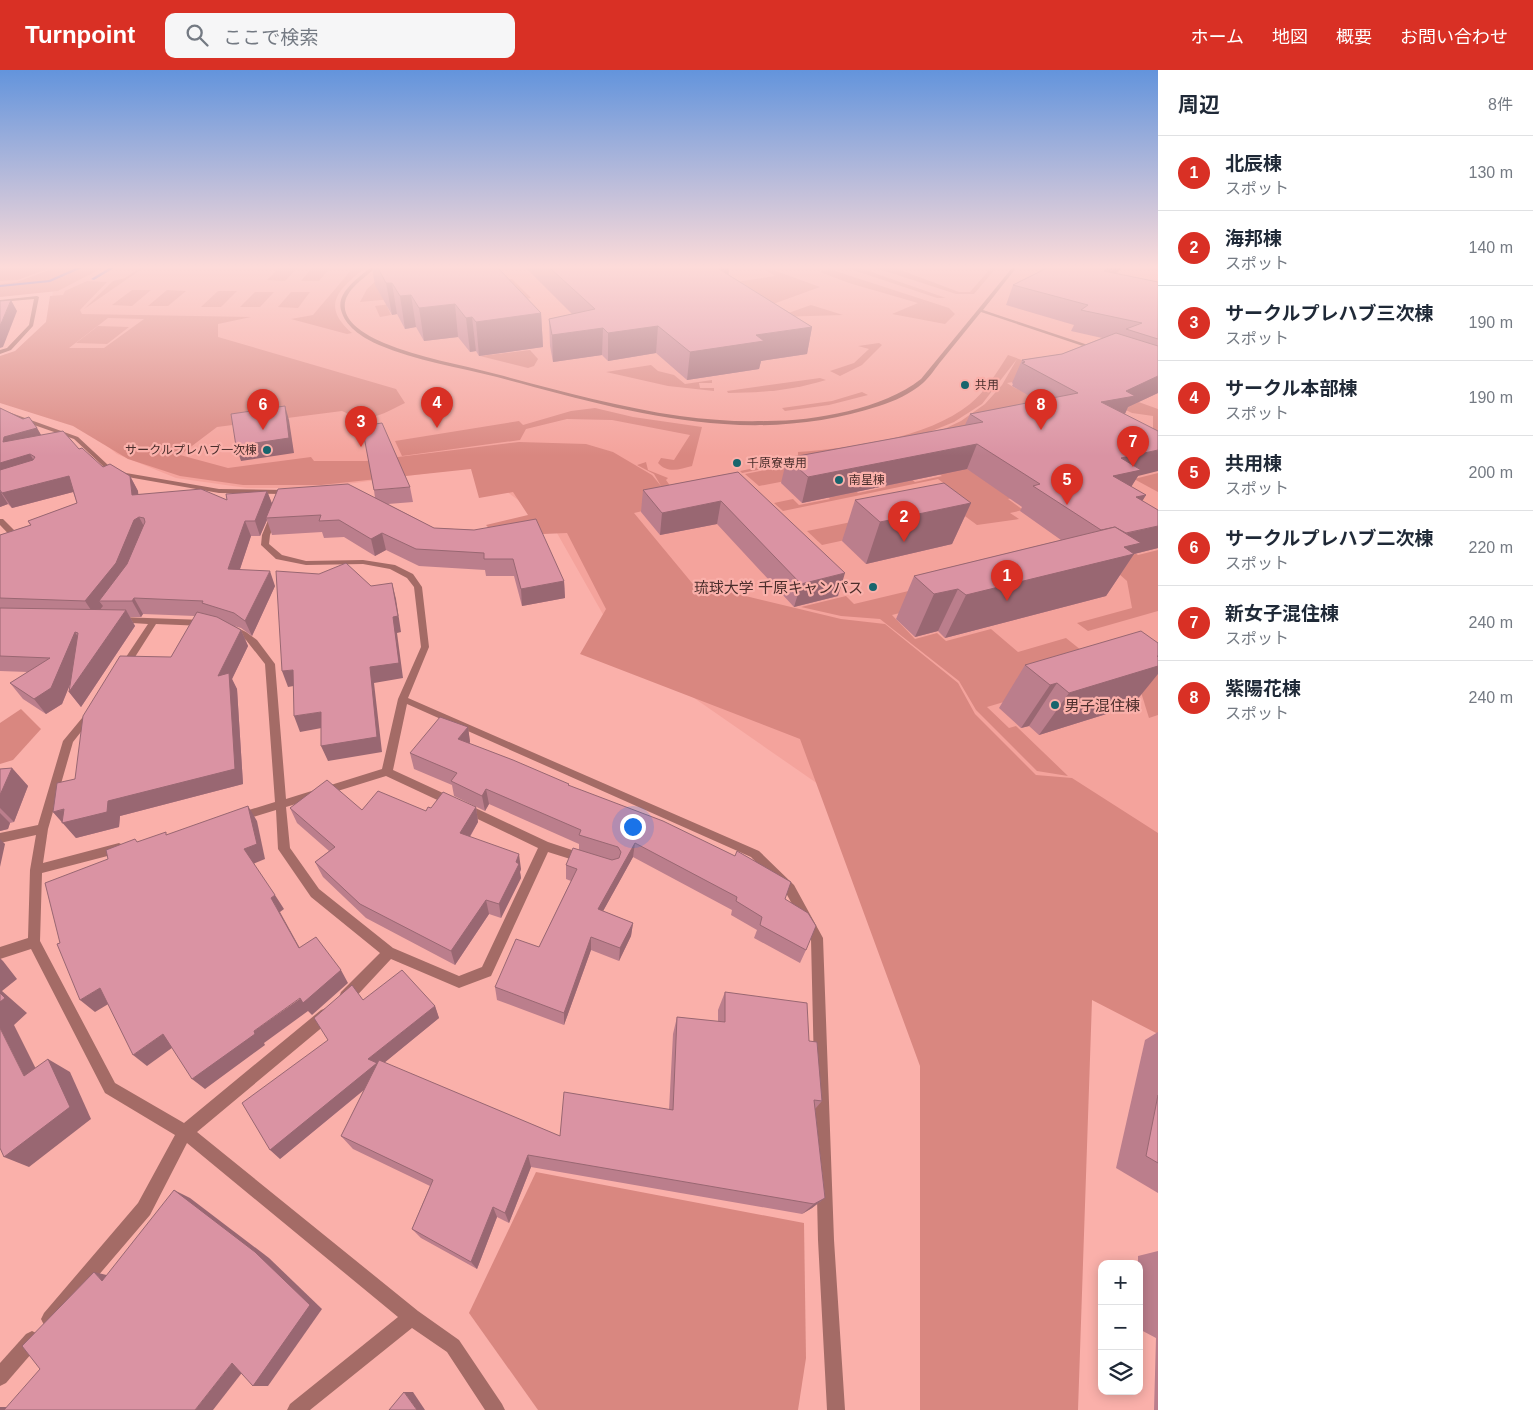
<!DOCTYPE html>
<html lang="ja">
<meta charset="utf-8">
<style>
body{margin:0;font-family:Arial,"Noto Sans JP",sans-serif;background:#f6f6f7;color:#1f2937}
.controls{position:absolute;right:15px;bottom:15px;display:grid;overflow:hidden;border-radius:10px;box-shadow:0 2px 12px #0003}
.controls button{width:45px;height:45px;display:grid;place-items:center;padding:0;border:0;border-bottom:1px solid #e0e1e3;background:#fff;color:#1f2937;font:25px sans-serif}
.you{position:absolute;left:632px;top:756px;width:18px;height:18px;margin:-12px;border:4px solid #fff;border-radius:50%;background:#1a73e8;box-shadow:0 0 0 8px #1a73e833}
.badge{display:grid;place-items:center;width:32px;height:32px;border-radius:50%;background:#d93025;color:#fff;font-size:16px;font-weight:700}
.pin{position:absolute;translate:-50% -41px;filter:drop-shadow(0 1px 2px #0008)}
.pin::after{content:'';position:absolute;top:26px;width:18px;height:15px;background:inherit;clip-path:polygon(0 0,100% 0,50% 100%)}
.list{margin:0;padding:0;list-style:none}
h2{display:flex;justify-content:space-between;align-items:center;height:65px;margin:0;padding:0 20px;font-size:21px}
h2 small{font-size:16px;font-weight:400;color:#747a83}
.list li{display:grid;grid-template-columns:32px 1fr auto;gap:15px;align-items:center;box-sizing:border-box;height:75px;padding:0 20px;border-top:1px solid #e0e1e3}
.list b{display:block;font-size:19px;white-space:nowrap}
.list p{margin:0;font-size:16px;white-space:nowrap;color:#747a83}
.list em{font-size:16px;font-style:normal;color:#747a83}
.icon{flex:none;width:28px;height:28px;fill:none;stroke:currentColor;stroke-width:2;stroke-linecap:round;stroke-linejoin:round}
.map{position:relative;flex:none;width:1158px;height:1340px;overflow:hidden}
header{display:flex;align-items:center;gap:30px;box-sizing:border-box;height:70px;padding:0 25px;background:#d93025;color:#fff}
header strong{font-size:24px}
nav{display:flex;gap:28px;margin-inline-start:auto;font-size:18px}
.search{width:350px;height:45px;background:#f6f6f7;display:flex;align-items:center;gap:12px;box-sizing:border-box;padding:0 18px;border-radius:10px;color:#747a83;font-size:19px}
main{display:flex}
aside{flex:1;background:#fff}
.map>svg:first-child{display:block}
.built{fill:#f4a39c}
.green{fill:#d98780;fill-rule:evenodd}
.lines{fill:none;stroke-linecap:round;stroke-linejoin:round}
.stream{fill:#3c65cb;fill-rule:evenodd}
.minor{fill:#a46b66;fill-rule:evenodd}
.tertiary{fill:#a46b66;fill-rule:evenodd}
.wall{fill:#bb7e8c}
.shaded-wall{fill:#996772}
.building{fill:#da93a3;stroke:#996772}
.poi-dot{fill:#18656d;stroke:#fab0aa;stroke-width:2}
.labels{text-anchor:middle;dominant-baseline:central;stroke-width:4.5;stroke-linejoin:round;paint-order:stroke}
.far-poi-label{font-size:12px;fill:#4b2e2c;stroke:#fab0aa;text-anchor:start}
.poi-label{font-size:15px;fill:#4b2e2c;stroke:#fab0aa;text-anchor:end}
</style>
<header>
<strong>Turnpoint</strong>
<div class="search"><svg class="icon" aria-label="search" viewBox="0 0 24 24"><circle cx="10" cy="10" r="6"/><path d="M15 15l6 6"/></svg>ここで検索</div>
<nav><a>ホーム</a><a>地図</a><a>概要</a><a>お問い合わせ</a></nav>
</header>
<main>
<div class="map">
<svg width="1158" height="1340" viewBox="0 0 1158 1340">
<rect width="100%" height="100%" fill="#fab0aa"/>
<path class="built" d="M0,198H1158V884L841,730L622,578L553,456L474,397L317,418H247L176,408L117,384L0,289L16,283L49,251L53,221L0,226Z"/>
<g class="green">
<path d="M0,198H49L18,210L0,211Z"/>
<path d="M102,198L58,221L0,227V214L17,212L52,199Z"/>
<path d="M140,198H143L84,239L113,211L125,208Z"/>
<path d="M279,198H297L285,211L267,210Z"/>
<path d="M312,198H330L319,211H301Z"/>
<path d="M353,198H365C339,219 320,235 352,263L347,264L291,249L313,245Z"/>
<path d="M390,198L486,211L512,209L531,228L505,232L496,223L387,236L391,245L380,247L375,236L406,232L403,228L360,232L367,219Z"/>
<path d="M826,198L949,238L955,244L945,254L892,244L918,233L849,213L820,202L828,200Z"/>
<path d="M847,198H860L946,228H937Z"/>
<path d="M876,198H895L959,222H970L991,198H996L974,224H956Z"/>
<path d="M766,200H773L820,217L748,243L729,213L775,206Z"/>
<path d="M87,211L107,212L80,240L82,244L251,247L218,254V267L396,319L405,333C381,345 367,354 342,341L217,357L180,385L228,398L311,387L314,391H366L519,372L586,374L613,382L652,405L661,416L654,404L637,395L646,392L648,400L668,408L666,410L671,417L660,437L634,443L692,513L841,549L885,554L958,613L975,644L1036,705L1072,708L1158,763V964L1092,930L1078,1340H920V996L800,669L580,584L606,539L567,463L496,466L486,455L528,445L513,422L479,428L471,399L321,415H243L180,406L128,389L73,356L0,333V286L15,281L46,252L50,226L63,225L65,221ZM108,248L144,249L104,278H69Z"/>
<path d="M132,220H151L132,236L112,235Z"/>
<path d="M167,220L186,221L168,236H148Z"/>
<path d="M218,221H237L221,237H201Z"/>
<path d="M255,222H274L260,237H240Z"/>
<path d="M291,222H310L298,238L278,237Z"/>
<path d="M811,235L843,245L777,247Z"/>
<path d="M98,256L129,257L107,274L76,273Z"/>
<path d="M879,273L882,275L862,295L840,306L830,301L854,293L869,279L858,276Z"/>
<path d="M530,280L538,289L534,296L528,298L480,286Z"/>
<path d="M1008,285L1158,339V392L1153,377V346L1132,343L1085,320L1026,330L1035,336L1025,425L1008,429L1023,440L1010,443L1019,449L977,455L928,419L946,415L938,409L783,441L774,433L793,429L799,435L830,429L824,423L851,417L858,423L886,417L879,412L908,406L915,412L942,406L934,400L931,383L759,416L745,404L875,379L942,360L961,351L985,334L1002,315L1017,289L982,334L954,352L922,365L857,381L742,403L740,401L798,389V382C852,378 926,369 970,334C986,321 997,302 1008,285ZM1056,305C1036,319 1030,329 1007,313Z"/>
<path d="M651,295L658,301L674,305L685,314L712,310V313H699L700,318H714V321L668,316L606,302Z"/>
<path d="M820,308L826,310C794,320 761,323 728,323L727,321Z"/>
<path d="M862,322L868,325L829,335L785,341L782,338L832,331Z"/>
<path d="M595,338L633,347L702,357L692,396C680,399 668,404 658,393L661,388L674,390L690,365L612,350L567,349L526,359L520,370L402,386L395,371L519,351L523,355L571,341Z"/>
<path d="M1158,403V422L1134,409Z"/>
<path d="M886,445L938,450L822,475L807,461Z"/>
<path d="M1113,469L1138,485L1158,480V541L1088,561L1077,553L1132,538L1127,511L1118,503Z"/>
<path d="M1090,495L892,545L915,569L937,563L946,571L991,559L1018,582L1066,568L1107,601L987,637L1009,658L1016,656L1068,706L1037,701L976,640L959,611L880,549L841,546L801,537L846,526L854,534L963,508Z"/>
<path d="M1158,598V645L1149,648L1140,619Z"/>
<path d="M21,639L41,659L13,690L0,694V653Z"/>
<path d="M536,1102L804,1153L806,1288L798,1340H538L469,1243Z"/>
</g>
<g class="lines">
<g class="stream">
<path d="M76,198H82L50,212L0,217V215L49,210Z"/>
<path d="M109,198H114L94,210L91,209Z"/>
</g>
<g class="minor">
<path d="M37,226L39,227L33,256L11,280L0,284V280L7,278L29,255L34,229L0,232V230Z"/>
<path d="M0,339L78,367L108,395L126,403L219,419L284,420L287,422L284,428L282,429L279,427L280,424L219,423L122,406L104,397L74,369L0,343Z"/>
<path d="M271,443L278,445L270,465L269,474L282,485L306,491L363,490L395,495L413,504L422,517L429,577L408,628L759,781L794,815L823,868L834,1170L845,1340H827L818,1170L811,869L786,823L751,787L407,634L393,700L456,729L457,732L456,735L452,736L448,735L386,706L286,737L290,778L319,819L393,878L459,906L482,897L538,778L461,741L460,738L461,735L465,734L469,735L548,772L587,785L589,788L587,791L583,793L548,782L491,906L459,918L391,889L351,932L346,933L341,932L339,927L341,922L380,883L311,827L278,779L276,740L240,751L236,750L235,747L236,744L275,732L265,594L246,570L227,558L231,555L234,556L246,562L257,570L275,594L286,729L382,699L398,629L421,577L414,517L407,508L390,499L363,494L306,495L276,489L261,475L262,465Z"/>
<path d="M0,449H3L23,469V473H17L0,455Z"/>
<path d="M119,547L204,550L208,553L204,556L156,554L128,598L125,599L120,596L148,554L116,552V548Z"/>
<path d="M90,641L95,644L73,672L48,759L43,793L119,773L123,775L125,778L123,781L119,783L42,803L40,871L115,1013L184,1053L321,940L326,938L331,940L333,945L331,950L197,1062L418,1241L459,1270L502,1334L505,1340H485L447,1282L412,1258L310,1340H287L290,1334L398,1247L187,1073L150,1145L56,1255L50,1258L44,1255L41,1249L44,1243L138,1133L175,1065L105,1023L31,879L0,889V877L28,868L30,800L36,765L0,773V763L38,755L63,671L87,642Z"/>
<path d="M32,1261L38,1264L41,1270L38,1276L6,1313L0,1316V1293L26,1264Z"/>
</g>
<path class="tertiary" d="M370,198H375C363,210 339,223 346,243C351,257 370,267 384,273C420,288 459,294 496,304C557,320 618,337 680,346C709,350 738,352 767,351C815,351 883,339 921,309L1012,198H1016L983,240L1100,279L1095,280L981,242C968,258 955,274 942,290C936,297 930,307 923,313C910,324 895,331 879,336C830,352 776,358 724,354C647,349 572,327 497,307C458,297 416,291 379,275C365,269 347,258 342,243C334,224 357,209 370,198Z"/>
</g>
<g class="wall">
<path d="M372,198H498L541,243L543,277L479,286L476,281L470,282L458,267L424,271L416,257L405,259L397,244L392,245L375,215Z"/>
<path d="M526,198H729V205L812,257L807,284L761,291L759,299L687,310L656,283L608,291L602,285L553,292L550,276L549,249L572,244Z"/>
<path d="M1041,198H1122L1116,204L1158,212V323L1128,337L1125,344L1138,406L1131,417L1146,425L1142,431L1158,440V478L1134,484L1106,526L945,568L938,561L915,567L896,549L914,506L1061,470L1020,441L1022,437L967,399L802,433L781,413L787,388L965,355L970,344L1038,331L1012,316L1013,314L1012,313L1022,290L1062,284L1102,268L1071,261L1074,255L1006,235L1013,215L1040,202Z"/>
<path d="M0,338L37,358L41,365L79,379L103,397L130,406L138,421V424L227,430L267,421L272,434L375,428L374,420L410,417L413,432L388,434L434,458L474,460L564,511L565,528L522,536L514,506H486L485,500L419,496L386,480L375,486L344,467L324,468L322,462L272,465L267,450L260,466H251L240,499L275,516L252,566L241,558L234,556L241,560L248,576L232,609L237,619L243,714L120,746L119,757L76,768L53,742L75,709L171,587L195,546L143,544L141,547H130L135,556L81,637L69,622L70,614L62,634L46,644L23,629L10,613L28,602L0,601V465L30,455L28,451L77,433L73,422L12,438L8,434L0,437Z"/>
<path d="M738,402L838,526L794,537L717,454L660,465L641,442L643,420Z"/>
<path d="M855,430L971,433L952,474L866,494L842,471Z"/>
<path d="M1025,595L1132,636L1039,665L1029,656L1021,658L999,638Z"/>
<path d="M468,657L470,672L469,674L569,716L785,829L806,880L800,893L754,868L757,860L731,845L732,840L633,787L603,841L633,853L631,866L619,891L591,880L564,955L497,930L495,917L539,877L571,811L566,809V795L579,779V774L489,734L485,741L454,726L452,715L414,699L410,683Z"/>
<path d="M12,698L28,716L14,752L10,753L8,759L0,761V699Z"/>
<path d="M476,737L478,752L470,767L521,799L520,802L521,808L501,848L489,844L455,895L366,848L323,807L315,792L329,781L297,753L290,738L362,740L426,741L431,738Z"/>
<path d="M725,922L809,971L822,1031L815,1039L825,1128L812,1138L802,1144L531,1097L509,1153L497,1147L477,1199L421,1168L412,1159L430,1116L353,1079L341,1066L364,1020L280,1089L328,970L363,930L435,936L439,948L384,993L560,1066L669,1040L673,964L677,947L718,952V940Z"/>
<path d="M1158,962V1123L1116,1098L1145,970Z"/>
<path d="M1158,1181V1340H1154L1156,1268L1139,1259V1194H1138V1186Z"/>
</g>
<g class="shaded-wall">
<path d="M729,198L726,222L719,199Z"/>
<path d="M1108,198H1122L1094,221L1104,201Z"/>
<path d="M386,213H392L397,244L392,245Z"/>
<path d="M411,225L416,257L405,259L400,226Z"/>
<path d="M11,230L17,241L3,277L0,278V256Z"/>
<path d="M455,234L458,267L424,271L419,238Z"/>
<path d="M541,243L543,277L479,286L476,252Z"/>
<path d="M472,247L476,281L470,282L466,248Z"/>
<path d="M658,256L656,283L608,291V263Z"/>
<path d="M812,257L807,284L761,291L759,299L687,310L690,282L756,265Z"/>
<path d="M603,258L602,285L553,292L552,265Z"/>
<path d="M1158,306V323L1128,337L1122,350L1101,332Z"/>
<path d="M285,336L289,350L294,383L241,391L236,376Z"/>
<path d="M37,358L45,372H3L4,367Z"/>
<path d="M977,374L967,399L802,433L808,407Z"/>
<path d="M1158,380V401L1138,406L1126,425L1098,432L1121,388Z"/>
<path d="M30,384L38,398L0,410V393Z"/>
<path d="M69,406L77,421L12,438L2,423Z"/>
<path d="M130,406L138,421L140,440L132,425Z"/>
<path d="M0,421L8,434L0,437Z"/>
<path d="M267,421L273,436L266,448L267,450L260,466L255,451Z"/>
<path d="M1146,425L1130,451L1136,427Z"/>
<path d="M721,431L717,454L660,465L662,443Z"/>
<path d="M971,433L952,474L866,494L880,452Z"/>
<path d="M139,447L147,462L124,508L99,531L103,536L95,546L85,531L134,450Z"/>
<path d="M245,451L251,466L235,514L228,499Z"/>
<path d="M1158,456V478L1134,484L1106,526L945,568L966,525L1112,467Z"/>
<path d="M382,463L386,480L375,486L371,469Z"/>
<path d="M270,501L275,516L252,566L245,551Z"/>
<path d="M845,503L838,526L794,537L801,514Z"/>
<path d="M564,511L565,528L522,536L521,519Z"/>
<path d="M392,513L396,529L401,562L397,563L403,608L374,613L382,682L328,691L321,676L370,597Z"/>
<path d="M958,519L938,561L915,567L934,524Z"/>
<path d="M134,528L143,544L141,547L132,531Z"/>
<path d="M126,540L135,556L81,637L69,622Z"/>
<path d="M241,560L248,576L232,609L237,619L243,714L120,746L119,757L76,768L53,742L108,731L218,606Z"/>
<path d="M75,562L85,578L62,634L46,644L34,629Z"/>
<path d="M1158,582V604L1132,636L1039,665L1069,623Z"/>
<path d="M293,600L299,615L288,617L282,601Z"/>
<path d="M1057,613L1029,656L1021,658L1050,615Z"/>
<path d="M321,642L327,657L300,662L294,646Z"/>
<path d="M468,657L470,672L461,685L458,669Z"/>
<path d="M12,698L28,716L14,752L0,738V725Z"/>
<path d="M486,719L489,734L485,741L482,726Z"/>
<path d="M248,736L257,751L265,789L253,794L244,779Z"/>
<path d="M476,737L478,752L463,778L460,763Z"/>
<path d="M0,743L10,753L8,759L0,761Z"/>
<path d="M0,769L5,774L0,797Z"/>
<path d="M635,773L633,787L597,852L598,839Z"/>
<path d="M519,784L521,799L520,802L521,808L501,848L499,834Z"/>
<path d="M275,825L284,839L280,842L307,891L299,878L271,828Z"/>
<path d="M486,830L489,844L455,895L451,881Z"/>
<path d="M633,853L631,866L619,891L620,878Z"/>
<path d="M591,867V880L564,955V943Z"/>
<path d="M0,888L3,891L17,909L2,921L27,943L14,955L46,1019L24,1006L0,958Z"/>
<path d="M341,900L348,913L312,945L308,941L264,973L265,975L205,1019L192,1009L254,961Z"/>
<path d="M100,918L115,930L95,942L80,930Z"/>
<path d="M435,936L439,948L379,997L383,1004L280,1089L270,1080L368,989Z"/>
<path d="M163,964L176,975L147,996L133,985Z"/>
<path d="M48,989L70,1002L91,1049L29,1097L4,1087Z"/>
<path d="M528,1085L531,1097L509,1153L505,1143Z"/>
<path d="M174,1120L190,1128L269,1188L322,1239L268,1316H253Z"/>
<path d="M825,1128L812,1138L802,1144L814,1134Z"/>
<path d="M493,1137L497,1147L477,1199L471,1192Z"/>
<path d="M94,1202L115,1207L102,1211Z"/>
<path d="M232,1293L248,1295L213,1340H195Z"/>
<path d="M404,1322H413L425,1340H417Z"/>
<path d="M0,1337H6L9,1340H0Z"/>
</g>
<g class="building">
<path d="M378,198H498L541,243L476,252L472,247L466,248L455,234L419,238L411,225L400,226L392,213H386Z"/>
<path d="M550,198H722L719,199L812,257L756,265L764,271L690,282L658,256L608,263L603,258L552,265L549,249L595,239Z"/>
<path d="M1047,198H1108L1104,201L1158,212V269L1126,259L1142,253L1081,240L1088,235L1013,215Z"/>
<path d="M11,230L0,256V231Z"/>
<path d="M1116,263L1158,276V306L1126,321L1135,326L1101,332L1158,361V380L1121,388L1141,400L1113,406L1146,425L1136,427L1158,440V456L1126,463L1115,457L1101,460L1033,416L1040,414L977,374L808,407L787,388L983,352L970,344L1078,323L1022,293L1025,292L1022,290L1062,284Z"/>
<path d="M285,336L289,368L236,376L231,344Z"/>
<path d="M0,338L23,349L29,347L37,358L4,367L3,372L63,361L79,379L82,378L103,397L110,394L130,406L132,425L201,419L227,430L226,424L267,421L255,451H245L228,499L270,501L245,551L234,543L202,533L203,531L134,528L132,531H99L127,494L145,452L144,448L139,447L134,450L116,493L85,531L0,528V465L31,455L28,451L77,433L69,406L2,423L0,420V400L33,390L35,387L30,384L0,393Z"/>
<path d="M382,353L410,417L374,420L362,356Z"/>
<path d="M738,402L845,503L801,514L721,431L662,443L643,420Z"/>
<path d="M944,413L971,433L880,452L855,430Z"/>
<path d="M348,414L434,458L474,460L536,449L564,511L521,519L513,489H484V483L416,479L382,463L371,469L339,450L319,451L321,445L266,448L278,419Z"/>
<path d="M1115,457L1141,473L1124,477L1134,484L966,525L958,519L934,524L914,506Z"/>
<path d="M346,493L371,516L392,513L398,546L393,547L399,593L370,597L377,667L321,676V642L294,646L293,600L282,601L276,501L319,504Z"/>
<path d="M0,538L126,540L69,622L78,563L75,562L51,618L34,629L10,613L50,588L0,586Z"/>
<path d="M197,542L217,547L241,560L218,606L229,603L235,699L108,731L107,742L62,753L64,739L53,742L57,713L75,709L83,646L120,586L171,587Z"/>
<path d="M1141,561L1158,573V586H1157L1158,587V596L1069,623L1057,613L1050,615L1025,595Z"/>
<path d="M440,647L468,657L458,669L513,690L569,714L568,715L663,751L735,786L737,781L791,812L785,829L808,843L816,856L806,880L760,855L762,847L736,831L737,827L635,773L598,839L633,853L620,878L591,867L564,943L495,917L516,869L539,877L577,799L566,795L573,778L612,790L619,788L621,782L618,777L579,765L581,760L486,719L482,726L451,711L457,703L410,683Z"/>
<path d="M12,698L0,725V699Z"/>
<path d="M327,710L362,740L378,721L426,741L428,737L431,738L443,722L476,737L460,763L519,784L516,792L519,794L499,834L486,830L451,881L360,834L315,792L335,777L290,738Z"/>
<path d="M248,736L257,774L244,779L275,825L271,828L299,878L316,867L341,900L303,933L300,928L254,961L255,964L192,1009L163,964L133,985L100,918L80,930L57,874L60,873L45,813L108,789L106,780L135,769L137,772L166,762V765Z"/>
<path d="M402,900L435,936L368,989L377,993L270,1080L242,1033L328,970L314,948L352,915L363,930Z"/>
<path d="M725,922L807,933L809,971L817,972L822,1031L814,1030L825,1128L814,1134L528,1085L505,1143L493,1137L471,1192L412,1159L433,1110L341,1066L379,990L560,1066L564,1022L673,1040L677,947L725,952Z"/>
<path d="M0,923L5,928L0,932Z"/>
<path d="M0,958L24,1006L48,989L70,1037L4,1087L0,1078Z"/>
<path d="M1158,1025V1093L1146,1086Z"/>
<path d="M174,1120L255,1182L310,1235L253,1316L232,1293L195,1340H4L40,1299L22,1276L94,1202L102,1211Z"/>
<path d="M404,1322L417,1340H389Z"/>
</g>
<linearGradient id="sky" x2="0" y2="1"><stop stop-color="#6394dc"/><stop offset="0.51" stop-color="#fddbd9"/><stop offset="1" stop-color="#fddbd9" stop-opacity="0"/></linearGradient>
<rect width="1158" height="386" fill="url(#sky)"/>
<g class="poi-dot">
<circle cx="965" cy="315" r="5"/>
<circle cx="267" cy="380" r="5"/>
<circle cx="737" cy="393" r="5"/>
<circle cx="839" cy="410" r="5"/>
<circle cx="873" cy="517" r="5"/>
<circle cx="1055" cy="635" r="5"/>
</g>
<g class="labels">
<g class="far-poi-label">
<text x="975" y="315">共用</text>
<text x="257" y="380" text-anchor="end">サークルプレハブ一次棟</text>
<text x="747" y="393">千原寮専用</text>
<text x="849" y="410">南星棟</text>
</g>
<g class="poi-label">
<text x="863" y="517">琉球大学 千原キャンパス</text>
<text x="1065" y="635" text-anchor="start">男子混住棟</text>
</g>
</g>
</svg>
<div class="controls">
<button>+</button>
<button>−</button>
<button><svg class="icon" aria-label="layers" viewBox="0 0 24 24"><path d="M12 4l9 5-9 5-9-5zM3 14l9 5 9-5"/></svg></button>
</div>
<div class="you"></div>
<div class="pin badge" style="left:1007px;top:531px">1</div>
<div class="pin badge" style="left:904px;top:472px">2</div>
<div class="pin badge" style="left:361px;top:377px">3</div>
<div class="pin badge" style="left:437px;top:358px">4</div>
<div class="pin badge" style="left:1067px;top:435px">5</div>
<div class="pin badge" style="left:263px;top:360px">6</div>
<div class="pin badge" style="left:1133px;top:397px">7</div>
<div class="pin badge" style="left:1041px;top:360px">8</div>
</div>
<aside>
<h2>周辺<small>8件</small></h2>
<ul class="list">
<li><span class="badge">1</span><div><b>北辰棟</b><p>スポット</p></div><em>130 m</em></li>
<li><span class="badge">2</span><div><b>海邦棟</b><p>スポット</p></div><em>140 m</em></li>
<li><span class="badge">3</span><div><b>サークルプレハブ三次棟</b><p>スポット</p></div><em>190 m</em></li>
<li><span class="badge">4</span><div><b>サークル本部棟</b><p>スポット</p></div><em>190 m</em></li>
<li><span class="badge">5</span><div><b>共用棟</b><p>スポット</p></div><em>200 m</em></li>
<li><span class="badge">6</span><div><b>サークルプレハブ二次棟</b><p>スポット</p></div><em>220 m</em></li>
<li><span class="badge">7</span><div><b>新女子混住棟</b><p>スポット</p></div><em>240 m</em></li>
<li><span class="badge">8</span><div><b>紫陽花棟</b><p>スポット</p></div><em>240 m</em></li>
</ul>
</aside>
</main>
